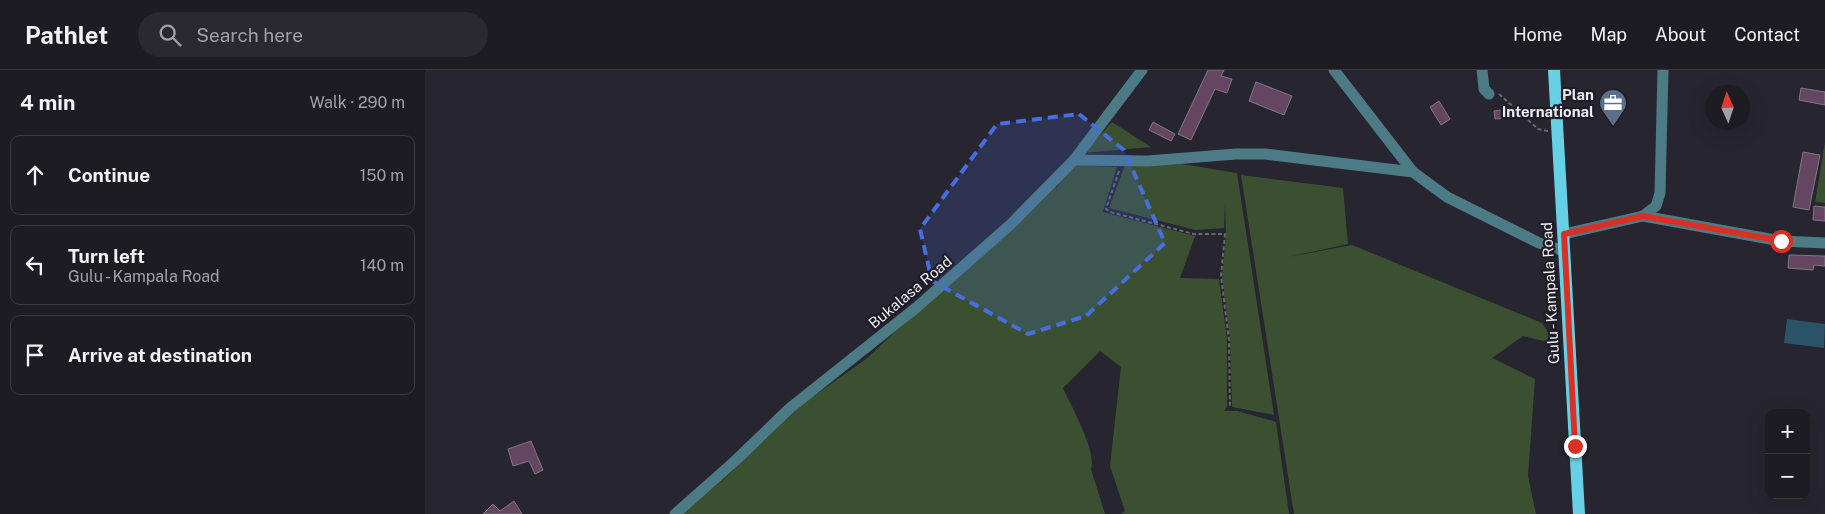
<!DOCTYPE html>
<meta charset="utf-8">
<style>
body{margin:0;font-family:"Public Sans",sans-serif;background:#2a2930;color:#f1f3f6}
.controls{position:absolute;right:15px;bottom:15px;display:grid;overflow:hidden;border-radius:10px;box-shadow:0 5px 20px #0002}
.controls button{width:45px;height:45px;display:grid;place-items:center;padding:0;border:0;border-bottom:1px solid #3b3a41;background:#1d1c23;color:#f1f3f6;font:25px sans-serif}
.compass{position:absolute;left:1280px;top:15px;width:45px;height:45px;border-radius:50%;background:#1d1c23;box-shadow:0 5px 20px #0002;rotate:357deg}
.stop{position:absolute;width:15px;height:15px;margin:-11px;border:4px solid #d93025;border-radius:50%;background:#fff}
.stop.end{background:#d93025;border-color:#fff;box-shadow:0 1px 5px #0008}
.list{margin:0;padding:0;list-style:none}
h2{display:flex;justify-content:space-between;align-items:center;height:65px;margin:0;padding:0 20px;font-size:21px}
h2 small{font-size:16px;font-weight:400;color:#a0a1a6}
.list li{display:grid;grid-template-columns:32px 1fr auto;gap:15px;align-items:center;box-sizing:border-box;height:80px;margin:0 10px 10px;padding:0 10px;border:1px solid #3b3a41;border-radius:10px}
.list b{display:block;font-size:19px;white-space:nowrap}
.list p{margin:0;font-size:16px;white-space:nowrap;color:#a0a1a6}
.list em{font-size:16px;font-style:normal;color:#a0a1a6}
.icon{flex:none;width:28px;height:28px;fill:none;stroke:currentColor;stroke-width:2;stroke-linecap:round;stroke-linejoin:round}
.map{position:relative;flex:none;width:1400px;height:444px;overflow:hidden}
header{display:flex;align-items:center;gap:30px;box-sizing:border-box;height:70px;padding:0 25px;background:#1d1c23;border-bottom:1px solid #3b3a41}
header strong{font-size:24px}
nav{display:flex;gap:28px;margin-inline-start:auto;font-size:18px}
.search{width:350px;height:45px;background:#2a2930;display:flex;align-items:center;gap:12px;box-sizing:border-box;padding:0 18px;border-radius:28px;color:#a0a1a6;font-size:19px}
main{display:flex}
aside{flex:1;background:#1d1c23}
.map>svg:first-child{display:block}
.green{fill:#3b5030}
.water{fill:#2a5368}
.building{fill:#654662;stroke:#827780}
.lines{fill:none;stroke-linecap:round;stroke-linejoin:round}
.path{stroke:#6a6871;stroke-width:2;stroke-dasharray:4 2.5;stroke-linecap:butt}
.minor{stroke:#4c7b85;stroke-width:11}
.major{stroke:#68d0e4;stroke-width:12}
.route{stroke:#d93025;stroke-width:6}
.marked{fill:#476edd;fill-opacity:0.2;stroke:#476edd;stroke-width:4;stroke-dasharray:10 6;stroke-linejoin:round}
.labels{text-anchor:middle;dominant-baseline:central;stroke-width:4.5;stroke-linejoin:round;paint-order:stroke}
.poi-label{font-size:15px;font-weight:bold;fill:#edecf3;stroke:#1e1c25;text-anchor:end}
.street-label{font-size:15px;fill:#edecf3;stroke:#1e1c25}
</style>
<header>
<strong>Pathlet</strong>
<div class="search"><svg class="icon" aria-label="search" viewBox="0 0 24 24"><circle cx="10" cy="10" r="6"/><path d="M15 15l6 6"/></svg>Search here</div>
<nav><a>Home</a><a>Map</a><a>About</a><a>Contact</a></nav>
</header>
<main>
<aside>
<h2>4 min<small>Walk · 290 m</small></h2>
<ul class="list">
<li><svg class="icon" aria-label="ahead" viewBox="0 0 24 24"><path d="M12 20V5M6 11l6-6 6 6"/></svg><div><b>Continue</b></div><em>150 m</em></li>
<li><svg class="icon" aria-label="left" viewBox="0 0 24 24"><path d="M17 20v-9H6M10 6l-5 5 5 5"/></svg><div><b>Turn left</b><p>Gulu - Kampala Road</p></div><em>140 m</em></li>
<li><svg class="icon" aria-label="arrive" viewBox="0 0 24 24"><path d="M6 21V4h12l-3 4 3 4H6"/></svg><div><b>Arrive at destination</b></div></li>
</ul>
</aside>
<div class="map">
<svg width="1400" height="444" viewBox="0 0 1400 444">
<rect width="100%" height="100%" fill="#27252f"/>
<g class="green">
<path d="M687,52L726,77L659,83Z"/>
<path d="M1400,72V133L1390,132Z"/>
<path d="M757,94L812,103L849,345L807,337L805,269L797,206L801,166L800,133L799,158L770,160L684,138L700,95Z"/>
<path d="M644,95L692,97L678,142L770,166L755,208L794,209L802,269V337L799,341H812L851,352L864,444H696L700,441L685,396L696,297L675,281L638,318C646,336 672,381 666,399L680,444H256L300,408L376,335L441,289L628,114L632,118L635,105Z"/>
<path d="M816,105L918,118L923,174L863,187L927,175L1117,253L1131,274L1098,266L1067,288L1110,309L1103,406L1111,444H869Z"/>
</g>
<path class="water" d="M1362,249L1400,254L1399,278L1359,273Z"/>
<g class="building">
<path d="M783,0H799L796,6L807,9L802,23L790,19L766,70L753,64Z"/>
<path d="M831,12L867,26L859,45L824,31Z"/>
<path d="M1376,18L1400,22V35L1374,30Z"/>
<path d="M1014,31L1025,49L1016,55L1005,37Z"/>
<path d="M1082,39L1083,48L1070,49L1069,41Z"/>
<path d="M728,52L750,64L746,71L724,60Z"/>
<path d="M1378,82L1395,85L1384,140L1368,137Z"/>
<path d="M1389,136L1400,137V151L1388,150Z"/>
<path d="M1364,185L1400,186V196L1389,195L1388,200L1363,198Z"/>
<path d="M106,371L118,400L110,404L104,391L88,396L83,379Z"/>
<path d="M89,431L97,444H58L68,434L75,441Z"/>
</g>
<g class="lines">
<g class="path">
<path d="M1074,24L1113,59L1123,61"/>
<path d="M694,101L681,139L685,142L769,164H800L796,206L804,270L805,338"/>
</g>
<g class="minor">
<path d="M909,0L988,102"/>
<path d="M1057,0L1059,19L1064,24"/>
<path d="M649,90L723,91L811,84H840L988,102L1022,127L1114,173L1139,181"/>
<path d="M1218,146L1231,136L1235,123L1238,0"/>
<path d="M1139,164L1218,146L1356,171L1400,173"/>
<path d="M250,444L310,391L365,338L492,237L586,154L649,90L717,0"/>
</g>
<path class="major" d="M1129,0L1154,444"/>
</g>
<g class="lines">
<path class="route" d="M1150,376L1139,164L1218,146L1356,171"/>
</g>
<path class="marked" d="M654,44L699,80L740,173L661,246L603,264L507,211L495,159L572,54Z"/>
<defs>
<symbol id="office-pin" viewBox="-11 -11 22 30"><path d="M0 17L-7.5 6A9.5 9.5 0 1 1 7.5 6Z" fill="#5c6f8a" stroke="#1e1c25"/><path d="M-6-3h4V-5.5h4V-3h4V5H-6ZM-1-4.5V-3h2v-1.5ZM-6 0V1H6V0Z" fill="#fff"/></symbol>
</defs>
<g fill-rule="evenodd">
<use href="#office-pin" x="1172" y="17" width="32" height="43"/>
</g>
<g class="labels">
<g class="poi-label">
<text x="1169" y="24">Plan<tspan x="1169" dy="17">International</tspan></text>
</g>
<g class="street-label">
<text transform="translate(485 222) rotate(-40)">Bukalasa Road</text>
<text transform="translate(1125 223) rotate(-93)">Gulu - Kampala Road</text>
</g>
</g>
</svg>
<div class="controls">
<button>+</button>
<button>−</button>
</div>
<svg class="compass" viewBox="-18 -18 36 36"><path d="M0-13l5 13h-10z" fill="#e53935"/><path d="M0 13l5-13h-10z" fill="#a0a1a6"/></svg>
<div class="stop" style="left:1356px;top:171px"></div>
<div class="stop end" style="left:1150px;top:376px"></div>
</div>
</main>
